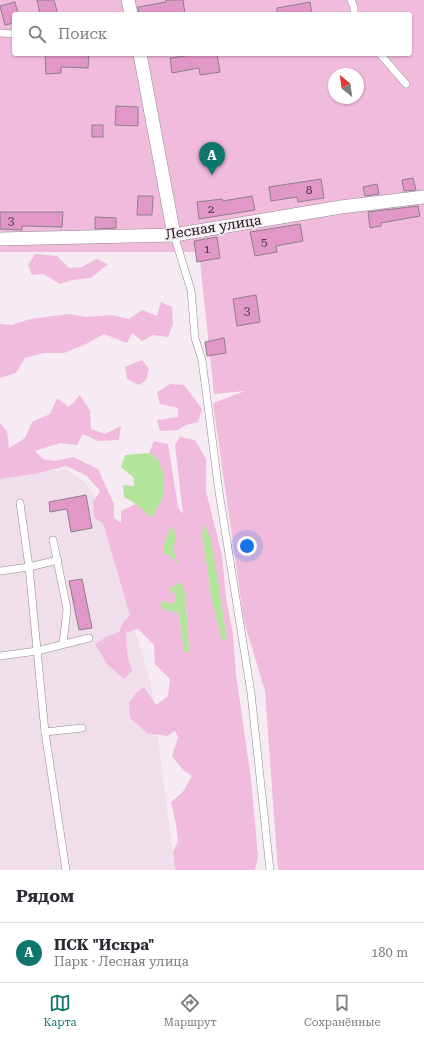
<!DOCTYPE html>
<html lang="ru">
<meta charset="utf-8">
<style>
body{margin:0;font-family:"Roboto Serif",serif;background:#f2f2f3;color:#2b2b33}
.compass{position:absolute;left:328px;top:68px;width:36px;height:36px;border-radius:50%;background:#fff;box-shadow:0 1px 3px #0004;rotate:331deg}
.you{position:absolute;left:247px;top:546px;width:14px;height:14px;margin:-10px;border:3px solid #fff;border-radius:50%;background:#1a73e8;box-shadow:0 0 0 6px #1a73e833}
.badge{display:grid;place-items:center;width:26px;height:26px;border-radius:50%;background:#0f766e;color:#fff;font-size:13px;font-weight:700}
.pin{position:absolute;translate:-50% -33px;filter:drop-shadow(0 1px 2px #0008)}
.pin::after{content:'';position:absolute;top:21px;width:14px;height:12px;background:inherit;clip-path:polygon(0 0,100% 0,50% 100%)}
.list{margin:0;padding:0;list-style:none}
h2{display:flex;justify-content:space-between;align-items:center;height:52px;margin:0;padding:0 16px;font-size:17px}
h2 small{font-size:13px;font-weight:400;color:#7c7c81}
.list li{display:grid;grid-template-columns:26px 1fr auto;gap:12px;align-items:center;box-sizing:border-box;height:60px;padding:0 16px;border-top:1px solid #e1e1e2}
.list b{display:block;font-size:15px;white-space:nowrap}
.list p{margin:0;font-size:13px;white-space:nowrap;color:#7c7c81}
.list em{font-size:13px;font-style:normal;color:#7c7c81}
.icon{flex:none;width:22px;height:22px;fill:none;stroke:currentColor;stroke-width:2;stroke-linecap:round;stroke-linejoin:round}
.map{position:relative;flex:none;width:424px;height:870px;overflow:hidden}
.search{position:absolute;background:#fff;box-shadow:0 1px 3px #0004;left:12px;right:12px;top:12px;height:44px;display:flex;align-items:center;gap:10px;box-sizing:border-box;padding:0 14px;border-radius:4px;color:#7c7c81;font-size:15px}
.sheet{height:112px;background:#fff}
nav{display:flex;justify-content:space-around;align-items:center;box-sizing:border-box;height:56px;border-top:1px solid #e1e1e2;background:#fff;font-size:11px;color:#7c7c81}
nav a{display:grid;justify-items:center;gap:2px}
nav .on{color:#0f766e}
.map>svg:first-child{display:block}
.built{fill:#f0deea}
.green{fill:#f0bbdd;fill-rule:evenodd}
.water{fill:#b3e49b}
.building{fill:#e297c9;stroke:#8a8086}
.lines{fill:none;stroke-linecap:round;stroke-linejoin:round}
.lane-casing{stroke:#93898f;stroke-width:8}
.street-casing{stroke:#93898f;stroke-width:14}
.lane{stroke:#fff;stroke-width:7}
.street{stroke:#fff;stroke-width:13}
.labels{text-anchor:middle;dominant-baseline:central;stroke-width:3.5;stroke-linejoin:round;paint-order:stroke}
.number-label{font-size:12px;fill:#4c3745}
.street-label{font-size:14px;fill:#1a1719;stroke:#f6ebf2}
</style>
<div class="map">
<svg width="424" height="870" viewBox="0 0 424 870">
<rect width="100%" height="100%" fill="#f6ebf2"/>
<path class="built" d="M66,469L83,481L95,495L151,684L175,870H0V479Z"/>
<g class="green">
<path d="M0,0H424V870H278L265,691L244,621L213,403L245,391L214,394L199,252H0ZM14,14H410V54H14ZM334,74H358V98H334Z"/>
<path d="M35,254L57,256L69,268L82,267L96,259L108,264L91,278L72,280L60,284L43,274L32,275L28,265Z"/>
<path d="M161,302L172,307L173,324L168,337L153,335L142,341L132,333L127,343L104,334L84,345L64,353H43L25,358L16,373L0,378V324L12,325L30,319L69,314L85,317L111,315L129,319L142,310L157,316Z"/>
<path d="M142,360L149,369L146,380L139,385L127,379L125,367Z"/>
<path d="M170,384L184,385L202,409L198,422L186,425L178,430L160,431L157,420L178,417V408L160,404L157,392Z"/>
<path d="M80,395L90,411L91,429L105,434L121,426L119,440L98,441L83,434L77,445L60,443L35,451L43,459L54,461L73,457L98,469L114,504V518L121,523V511L136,504L153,517L158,459L149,453L154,441L168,444L178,507L183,514L175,445L180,437L195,440L206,459V491L222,555L226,598L233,634L236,674L251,780L258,857L255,870H175L173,852L178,841L176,824L171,802L182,793L192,776L183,770L172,756L178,737L175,731L167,736L147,733L130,718L129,703L137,692L144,687L156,705L168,696L170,679L155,664L154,645L138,629L126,633L127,653L132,671L124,679L107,664L95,644L108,636L119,632L124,621L130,615L103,523L94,518L93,502L100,491L87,476L66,466L40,473L0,479V423L7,431L9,448L25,438L32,422L50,414L57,398L69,407ZM202,536L220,597L227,638L211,597L207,565ZM168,590L185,593L189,651L184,652L179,613L163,609L161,601L174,604L176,594Z"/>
</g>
<g class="water">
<path d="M149,453L158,459L163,473V497L152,518L136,504L124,497L123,485L134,486V478L121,467L125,455Z"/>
<path d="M203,523L211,539L227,639L222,641L211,597L207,565L202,536Z"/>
<path d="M172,525L176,538L173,549L178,564L169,555L163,553L165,541Z"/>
<path d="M181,582L185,593L189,651L184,652L179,613L163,609L160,601L174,604L176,594L168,590Z"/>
</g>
<g class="building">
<path d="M37,0H54L58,14H40Z"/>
<path d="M166,0H183L185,14H139L138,7L166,2Z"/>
<path d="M15,2L18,14H14V23L5,25L0,6Z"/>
<path d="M310,2L312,14H277V8Z"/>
<path d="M45,54H89L88,68L61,67V73L46,74Z"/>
<path d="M198,54H217L220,72L200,75L199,68L172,73L170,58Z"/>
<path d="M116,106L138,107V126L115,125Z"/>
<rect x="92" y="125" width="11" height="12"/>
<path d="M413,178L416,190L404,191L402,180Z"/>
<path d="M321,179L324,198L298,202L297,197L271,201L269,187Z"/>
<path d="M377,184L379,194L365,196L363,187Z"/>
<path d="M138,196H153L152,215H137Z"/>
<path d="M252,196L255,210L199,219L197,202L222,199L223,201Z"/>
<path d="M418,206L420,216L381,223V226L370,228L368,212Z"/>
<path d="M0,212H63L62,227L22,226V230L0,229Z"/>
<path d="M95,217L116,218V228L95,229Z"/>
<path d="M300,224L303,241L276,246L277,252L255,256L250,232Z"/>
<path d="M217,237L220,258L197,262L194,241Z"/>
<path d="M256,295L260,322L237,326L233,299Z"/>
<path d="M224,338L226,353L207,356L205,342Z"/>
<path d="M86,495L92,528L71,532L67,509L50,512L49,502Z"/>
<path d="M82,579L92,628L79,630L69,581Z"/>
</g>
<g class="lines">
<defs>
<g id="lane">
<path d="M351,0L354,7V14"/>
<path d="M0,33L14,34"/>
<path d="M380,54L406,84"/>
<path d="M174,235L191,290L195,338L202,360L219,492L251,693L270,870"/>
<path d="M20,503L29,567L45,732L66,870"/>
<path d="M53,540L67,609L63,644"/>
<path d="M0,571L29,567L58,560"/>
<path d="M0,656L37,651L89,638"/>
<path d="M45,732L82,728"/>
</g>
<g id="street">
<path d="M128,0L131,14"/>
<path d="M140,54L174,235"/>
<path d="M0,239L174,235L341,207L424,197"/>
</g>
</defs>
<use href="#lane" class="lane-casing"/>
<use href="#street" class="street-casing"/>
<use href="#lane" class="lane"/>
<use href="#street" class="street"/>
</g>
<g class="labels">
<g class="number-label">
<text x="309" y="190">8</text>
<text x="211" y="209">2</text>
<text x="11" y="221">3</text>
<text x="264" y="242">5</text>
<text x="207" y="249">1</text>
<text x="247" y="311">3</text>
</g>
<g class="street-label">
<text transform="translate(213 227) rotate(-9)">Лесная улица</text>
</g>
</g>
</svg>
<svg class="compass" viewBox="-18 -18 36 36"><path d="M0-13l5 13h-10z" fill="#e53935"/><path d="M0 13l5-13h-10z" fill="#7c7c81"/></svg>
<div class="you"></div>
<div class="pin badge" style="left:212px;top:175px">A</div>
<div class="search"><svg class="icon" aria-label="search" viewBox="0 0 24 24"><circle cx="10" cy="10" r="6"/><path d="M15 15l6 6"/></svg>Поиск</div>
</div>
<section class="sheet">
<h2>Рядом<small></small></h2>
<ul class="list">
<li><span class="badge">A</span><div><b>ПСК &quot;Искра&quot;</b><p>Парк · Лесная улица</p></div><em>180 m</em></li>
</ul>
</section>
<nav>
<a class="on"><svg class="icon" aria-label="map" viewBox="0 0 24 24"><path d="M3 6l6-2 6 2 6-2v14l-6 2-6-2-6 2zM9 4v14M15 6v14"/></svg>Карта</a>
<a><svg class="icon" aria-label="directions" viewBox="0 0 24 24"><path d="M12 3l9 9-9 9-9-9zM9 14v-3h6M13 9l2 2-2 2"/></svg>Маршрут</a>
<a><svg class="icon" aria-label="saved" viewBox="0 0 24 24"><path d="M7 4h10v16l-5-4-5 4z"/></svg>Сохранённые</a>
</nav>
